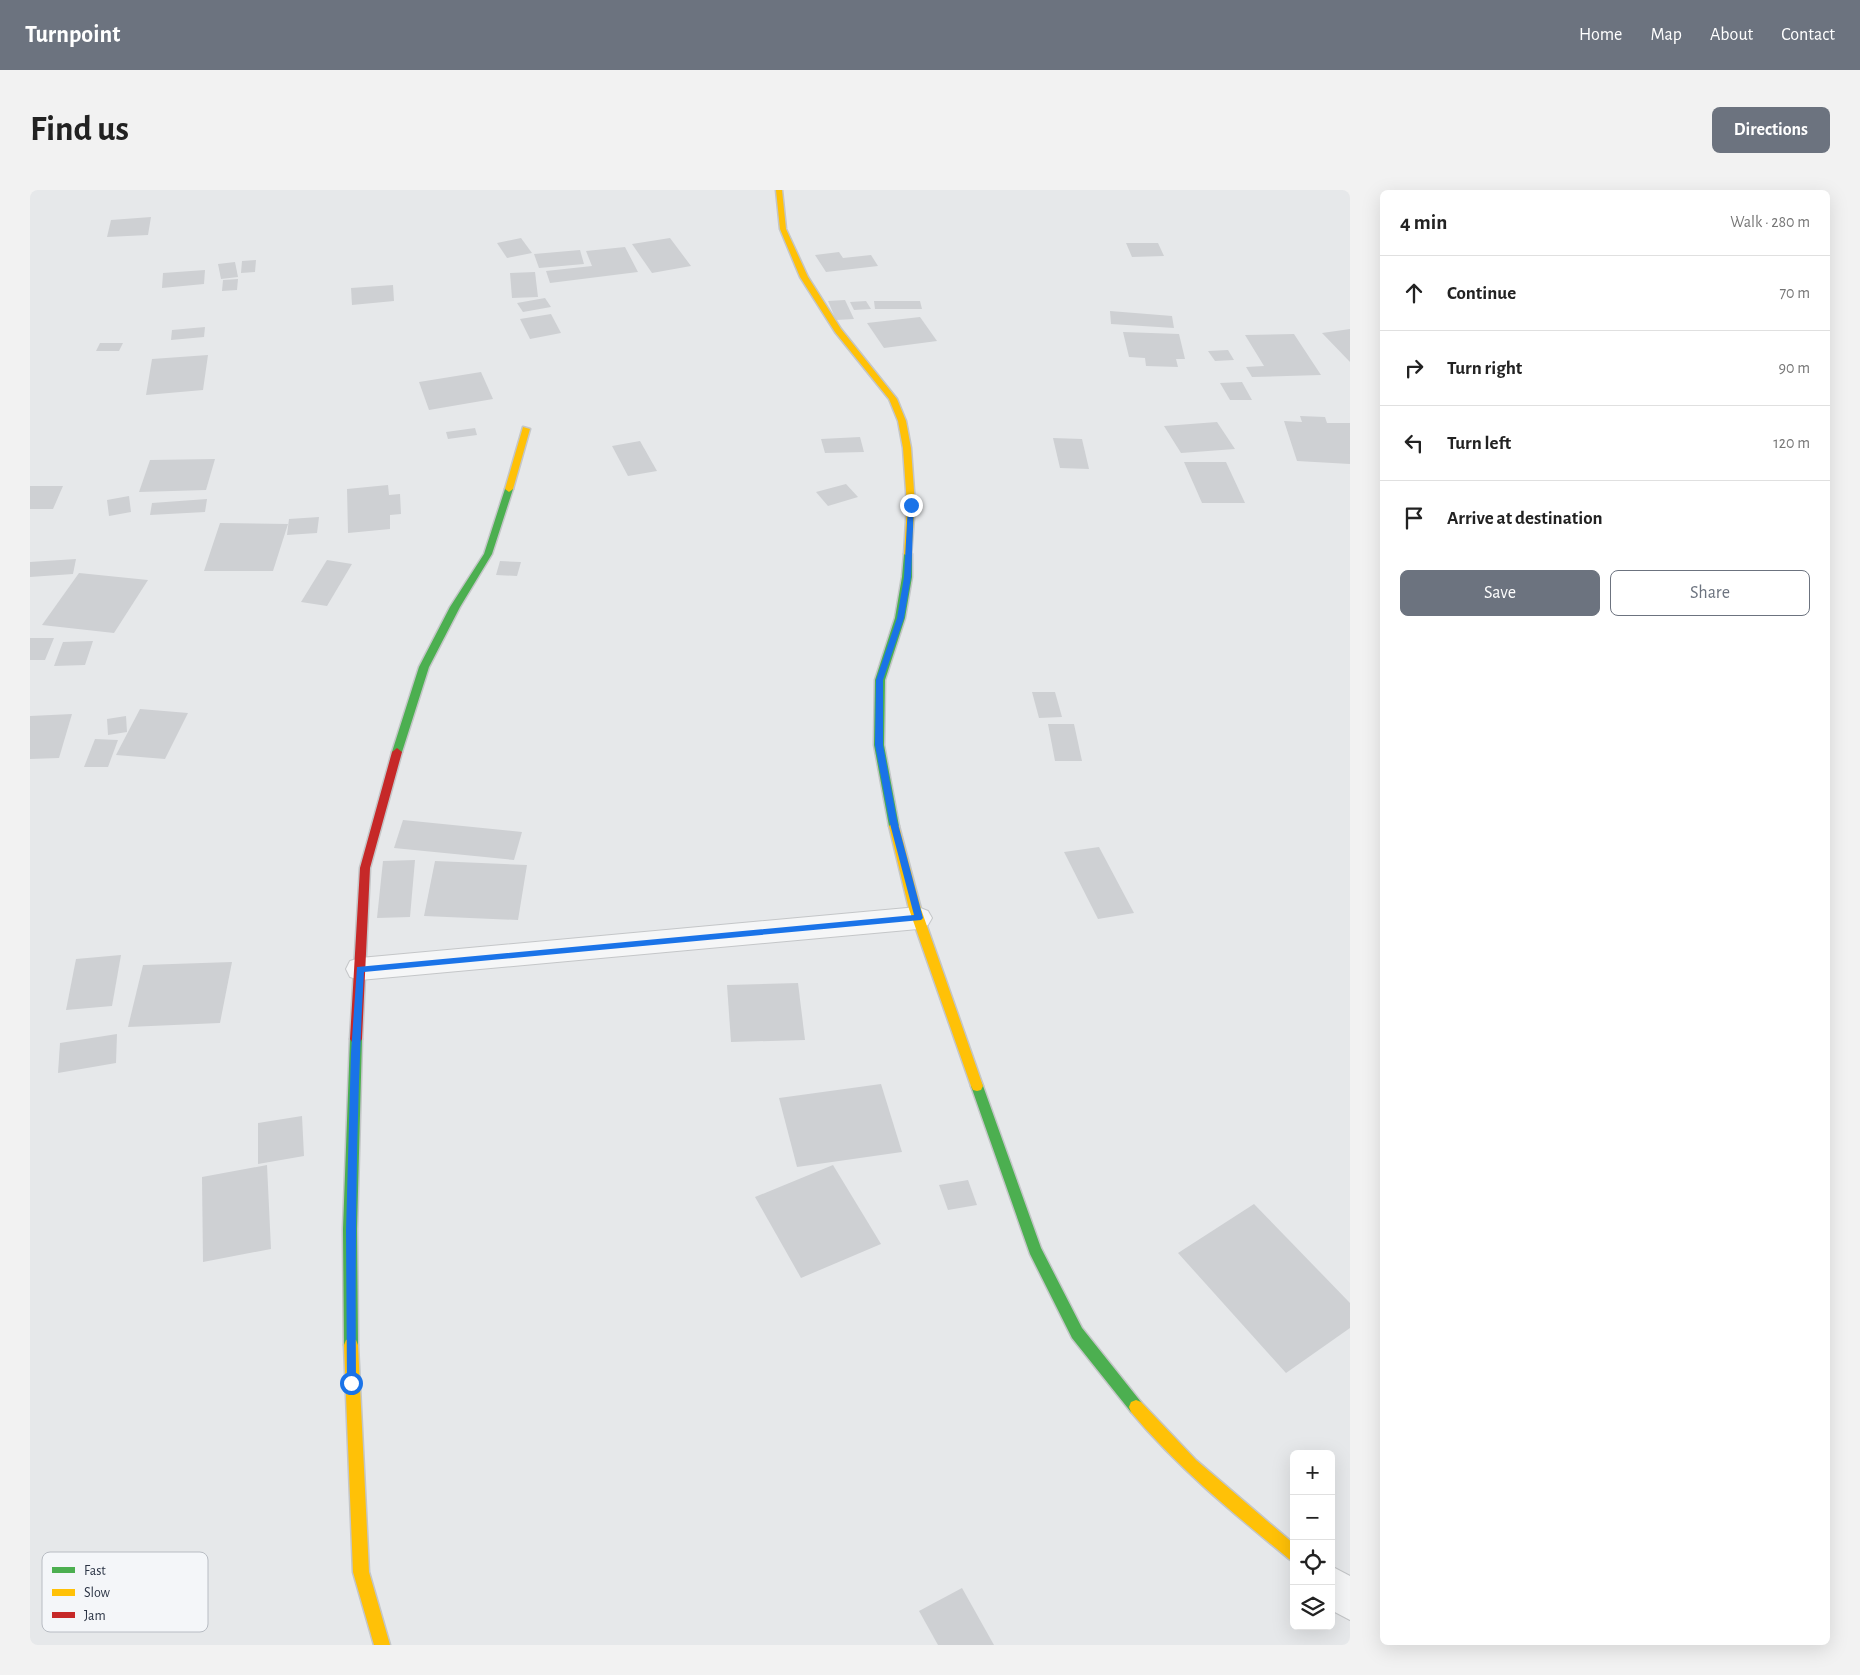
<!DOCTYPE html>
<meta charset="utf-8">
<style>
body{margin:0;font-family:"Alegreya Sans",sans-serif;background:#f2f2f2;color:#222}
.controls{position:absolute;right:15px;bottom:15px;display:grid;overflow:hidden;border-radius:8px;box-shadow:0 5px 20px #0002}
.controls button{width:45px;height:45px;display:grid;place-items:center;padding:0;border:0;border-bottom:1px solid #e0e0e0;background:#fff;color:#222;font:25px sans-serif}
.stop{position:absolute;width:15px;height:15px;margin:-11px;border:4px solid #1a73e8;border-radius:50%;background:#fff}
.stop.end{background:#1a73e8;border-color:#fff;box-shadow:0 1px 5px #0008}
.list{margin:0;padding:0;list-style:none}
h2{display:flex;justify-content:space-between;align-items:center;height:65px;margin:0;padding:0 20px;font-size:21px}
h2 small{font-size:16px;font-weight:400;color:#767676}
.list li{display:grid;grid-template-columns:32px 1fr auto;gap:15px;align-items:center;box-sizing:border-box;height:75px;padding:0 20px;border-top:1px solid #e0e0e0}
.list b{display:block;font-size:19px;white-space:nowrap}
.list em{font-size:16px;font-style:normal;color:#767676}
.actions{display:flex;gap:10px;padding:15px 20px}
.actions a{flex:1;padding:11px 0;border:1px solid #6c737f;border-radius:8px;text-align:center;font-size:18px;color:#6c737f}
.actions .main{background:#6c737f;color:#fff}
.icon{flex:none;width:28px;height:28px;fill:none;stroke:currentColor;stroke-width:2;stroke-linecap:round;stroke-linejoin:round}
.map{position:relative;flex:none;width:1320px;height:1455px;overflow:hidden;border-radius:8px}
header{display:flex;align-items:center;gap:30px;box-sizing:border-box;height:70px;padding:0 25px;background:#6c737f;color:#fff}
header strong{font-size:24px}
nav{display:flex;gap:28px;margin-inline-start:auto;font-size:18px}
.intro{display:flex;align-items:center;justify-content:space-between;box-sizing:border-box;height:120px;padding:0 30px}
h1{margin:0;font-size:35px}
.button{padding:12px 22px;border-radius:8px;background:#6c737f;color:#fff;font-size:18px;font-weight:700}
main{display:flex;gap:30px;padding:0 30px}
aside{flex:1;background:#fff;border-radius:8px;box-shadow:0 5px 20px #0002}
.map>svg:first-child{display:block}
.building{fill:#ced0d3}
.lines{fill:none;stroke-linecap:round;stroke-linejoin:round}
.street-casing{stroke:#c4c6c8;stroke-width:2}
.fast-casing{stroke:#c4c6c8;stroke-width:3}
.slow-casing{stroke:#c4c6c8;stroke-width:3}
.jam-casing{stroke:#c4c6c8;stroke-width:3}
.street{fill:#f5f6f7;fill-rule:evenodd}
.fast{fill:#4caf50;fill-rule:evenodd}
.slow{fill:#ffc107;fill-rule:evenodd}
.jam{fill:#c62828;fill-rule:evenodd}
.route{fill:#1a73e8}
.key{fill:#f4f6f9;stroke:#b8bcc3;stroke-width:1}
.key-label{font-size:14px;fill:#2b3445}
</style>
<header>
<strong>Turnpoint</strong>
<nav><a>Home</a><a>Map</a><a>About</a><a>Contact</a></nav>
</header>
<div class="intro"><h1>Find us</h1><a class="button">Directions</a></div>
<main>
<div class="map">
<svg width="1320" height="1455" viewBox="0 0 1320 1455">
<rect width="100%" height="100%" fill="#e6e8ea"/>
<g class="building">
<path d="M121,27L118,45L77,47L81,30Z"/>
<path d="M491,48L502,63L477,68L467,53Z"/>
<path d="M640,48L661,76L622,83L602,54Z"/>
<path d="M1096,53H1128L1134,66L1102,67Z"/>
<path d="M595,57L608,82L520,93L516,81L562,76L556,61Z"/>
<path d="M550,60L554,74L509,78L504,64Z"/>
<path d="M809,62L813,68L841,65L848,76L796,82L785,65Z"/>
<path d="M226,70L225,82L211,83L212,71Z"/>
<path d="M205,72L208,87L191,89L188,74Z"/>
<path d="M175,80L174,94L132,98L133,83Z"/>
<path d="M505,82L508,107L482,108L480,83Z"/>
<path d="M208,89L207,100L192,101L193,90Z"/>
<path d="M363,95L364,111L322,115L321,98Z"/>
<path d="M515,108L521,117L493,122L487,113Z"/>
<path d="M815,110L824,129L806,130L798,111Z"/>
<path d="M836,111L841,119L824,120L820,112Z"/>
<path d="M844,111H890L892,119H845Z"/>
<path d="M1080,121L1142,126L1144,138L1081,134Z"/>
<path d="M521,124L531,143L500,149L490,129Z"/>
<path d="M890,127L907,151L854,158L837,133Z"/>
<path d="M175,137L174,147L141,150L142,140Z"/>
<path d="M1320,139V172L1292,143Z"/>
<path d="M1093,142L1149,144L1155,169H1146L1148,177L1116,176L1115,168L1099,167Z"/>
<path d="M1264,144L1291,185L1222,187L1216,177L1234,176L1215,145Z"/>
<path d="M70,153H93L89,161H66Z"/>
<path d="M1198,160L1204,170L1185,171L1178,161Z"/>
<path d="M178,165L173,200L116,205L122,169Z"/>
<path d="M451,182L463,209L399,220L389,192Z"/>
<path d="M1212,192L1222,210H1200L1190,193Z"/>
<path d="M1270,226L1295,227L1297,233H1320V274L1267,271L1254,231L1272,232Z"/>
<path d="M1187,232L1205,259L1151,263L1134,236Z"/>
<path d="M445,238L447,245L418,249L416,242Z"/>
<path d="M830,247L834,262L795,263L791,249Z"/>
<path d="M1023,248L1052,249L1059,279L1030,278Z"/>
<path d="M610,251L627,281L598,286L582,256Z"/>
<path d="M185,269L176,300L109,302L120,270Z"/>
<path d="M1154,272H1196L1215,313H1172Z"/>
<path d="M816,294L828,307L798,316L786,302Z"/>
<path d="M358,295L359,305L370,304L371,324L360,325V339L318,343L317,299Z"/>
<path d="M0,296H33L23,319H0Z"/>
<path d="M99,306L101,322L79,326L77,310Z"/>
<path d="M177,309L175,322L120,325L122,313Z"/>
<path d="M289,327L287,343L257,345L259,329Z"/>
<path d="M190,333L258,334L243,381H174Z"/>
<path d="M46,369L43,384L0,387V372Z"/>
<path d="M297,370L322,374L297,416L271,412Z"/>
<path d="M470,371L491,372L487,386L466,385Z"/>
<path d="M49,383L118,390L84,443L12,435Z"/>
<path d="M0,448H24L15,470H0Z"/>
<path d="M63,451L55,475L24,476L33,452Z"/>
<path d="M1002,502H1025L1032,527L1009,528Z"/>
<path d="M110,519L158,523L135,569L86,565Z"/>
<path d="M42,524L29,568L0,569V526Z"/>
<path d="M96,526L97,542L78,545L77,529Z"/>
<path d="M1018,534H1044L1052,571H1025Z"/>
<path d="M65,549L88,550L78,577H54Z"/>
<path d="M373,630L492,642L484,670L364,658Z"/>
<path d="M1069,657L1104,723L1068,729L1034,662Z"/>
<path d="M385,670L380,727L347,728L353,671Z"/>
<path d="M405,671L497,675L488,730L394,726Z"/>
<path d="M91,765L82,816L36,820L46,769Z"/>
<path d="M202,772L190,833L98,837L113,775Z"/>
<path d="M768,793L775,850L701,852L697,795Z"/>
<path d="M87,844L86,873L28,883L30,853Z"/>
<path d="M851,894L872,962L767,977L749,908Z"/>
<path d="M272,926L274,966L228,974V933Z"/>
<path d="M237,975L241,1059L173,1072L172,987Z"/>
<path d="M803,975L851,1054L771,1088L725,1007Z"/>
<path d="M938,990L947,1015L918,1020L909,995Z"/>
<path d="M1224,1014L1320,1113V1138L1256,1183L1148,1063Z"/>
<path d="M932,1398L964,1455H908L889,1421Z"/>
</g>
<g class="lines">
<defs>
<g id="street">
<path d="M888,717L898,721L902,728L898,735L888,739L330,790L320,787L316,779L320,771L330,768Z"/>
<path d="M1301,1376L1320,1386V1430L1301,1420Z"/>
</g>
<g id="fast">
<path d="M479,296L483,299L462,364L430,417L399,477L372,562L367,566L363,564L362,562L389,477L420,417L454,364L475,299Z"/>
<path d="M878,361L882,364V387L875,428L855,490L854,555L869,636L864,640L859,636L844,555L845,490L865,428L872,387L874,364Z"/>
<path d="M326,844L330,846L332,849L327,1039L328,1155L326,1160L321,1162L316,1160L314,1155L313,1039L320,849L322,846Z"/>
<path d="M947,891L951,892L953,896L1011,1058L1052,1138L1111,1212L1113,1217L1111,1222L1106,1224L1101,1222L1042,1148L1000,1064L941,896L943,892Z"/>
</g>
<g id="slow">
<path d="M746,0H752L756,39L778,87L811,139L867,209L876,231L881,258L885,315L881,366L878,367L874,364L877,315L873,258L868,231L859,209L805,142L770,87L750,39Z"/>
<path d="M493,237L500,239L483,299L479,302L475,299Z"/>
<path d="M864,632L869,636L891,719L953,896L951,900L947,901L943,900L941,896L879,719L859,636Z"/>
<path d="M321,1148L326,1150L328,1155L339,1382L360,1455H344L323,1382L314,1155L316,1150Z"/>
<path d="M1106,1210L1111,1212L1166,1270L1264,1354V1372L1259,1369C1203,1323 1148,1278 1101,1222L1099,1217L1101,1212Z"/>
</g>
<path id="jam" d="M367,558L372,562L340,678L332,849L330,852L326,854L322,852L320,849L330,678L362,562Z"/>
</defs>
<use href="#street" class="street-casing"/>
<use href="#fast" class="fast-casing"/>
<use href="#slow" class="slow-casing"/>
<use href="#jam" class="jam-casing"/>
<use href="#street" class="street"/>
<use href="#fast" class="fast"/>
<use href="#slow" class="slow"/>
<use href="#jam" class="jam"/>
</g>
<path class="route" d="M881,313L884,315L881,387L874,428L853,490V555L867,630L893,728L891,730L334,782C326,919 325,1056 326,1193L321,1198L317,1197L316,1040L321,863L327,777L884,725L859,630L845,555L846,490L867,428L874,387L878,315Z"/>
<rect x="12" y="1362" width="166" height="80" rx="8" class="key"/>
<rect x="22" y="1377" width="23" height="6" fill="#4caf50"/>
<rect x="22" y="1399" width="23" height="7" fill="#ffc107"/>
<rect x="22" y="1422" width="23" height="6" fill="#c62828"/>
<g class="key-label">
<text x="54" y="1385">Fast</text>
<text x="54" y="1407">Slow</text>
<text x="54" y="1430">Jam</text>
</g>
</svg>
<div class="controls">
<button>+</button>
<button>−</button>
<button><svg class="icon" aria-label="locate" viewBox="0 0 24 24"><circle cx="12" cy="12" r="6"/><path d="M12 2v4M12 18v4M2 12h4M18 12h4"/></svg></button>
<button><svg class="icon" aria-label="layers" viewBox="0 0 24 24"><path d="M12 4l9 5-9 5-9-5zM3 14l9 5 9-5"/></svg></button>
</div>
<div class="stop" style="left:321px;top:1193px"></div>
<div class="stop end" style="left:881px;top:315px"></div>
</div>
<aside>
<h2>4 min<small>Walk · 280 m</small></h2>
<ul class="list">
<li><svg class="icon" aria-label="ahead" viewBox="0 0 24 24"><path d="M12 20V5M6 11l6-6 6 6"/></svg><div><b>Continue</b></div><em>70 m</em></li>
<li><svg class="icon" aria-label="right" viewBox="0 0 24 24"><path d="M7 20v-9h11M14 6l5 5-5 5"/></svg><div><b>Turn right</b></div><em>90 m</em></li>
<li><svg class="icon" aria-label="left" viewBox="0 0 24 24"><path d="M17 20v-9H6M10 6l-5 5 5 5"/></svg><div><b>Turn left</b></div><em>120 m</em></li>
<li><svg class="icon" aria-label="arrive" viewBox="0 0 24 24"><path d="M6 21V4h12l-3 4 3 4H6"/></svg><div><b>Arrive at destination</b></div></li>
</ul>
<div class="actions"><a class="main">Save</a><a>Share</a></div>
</aside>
</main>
